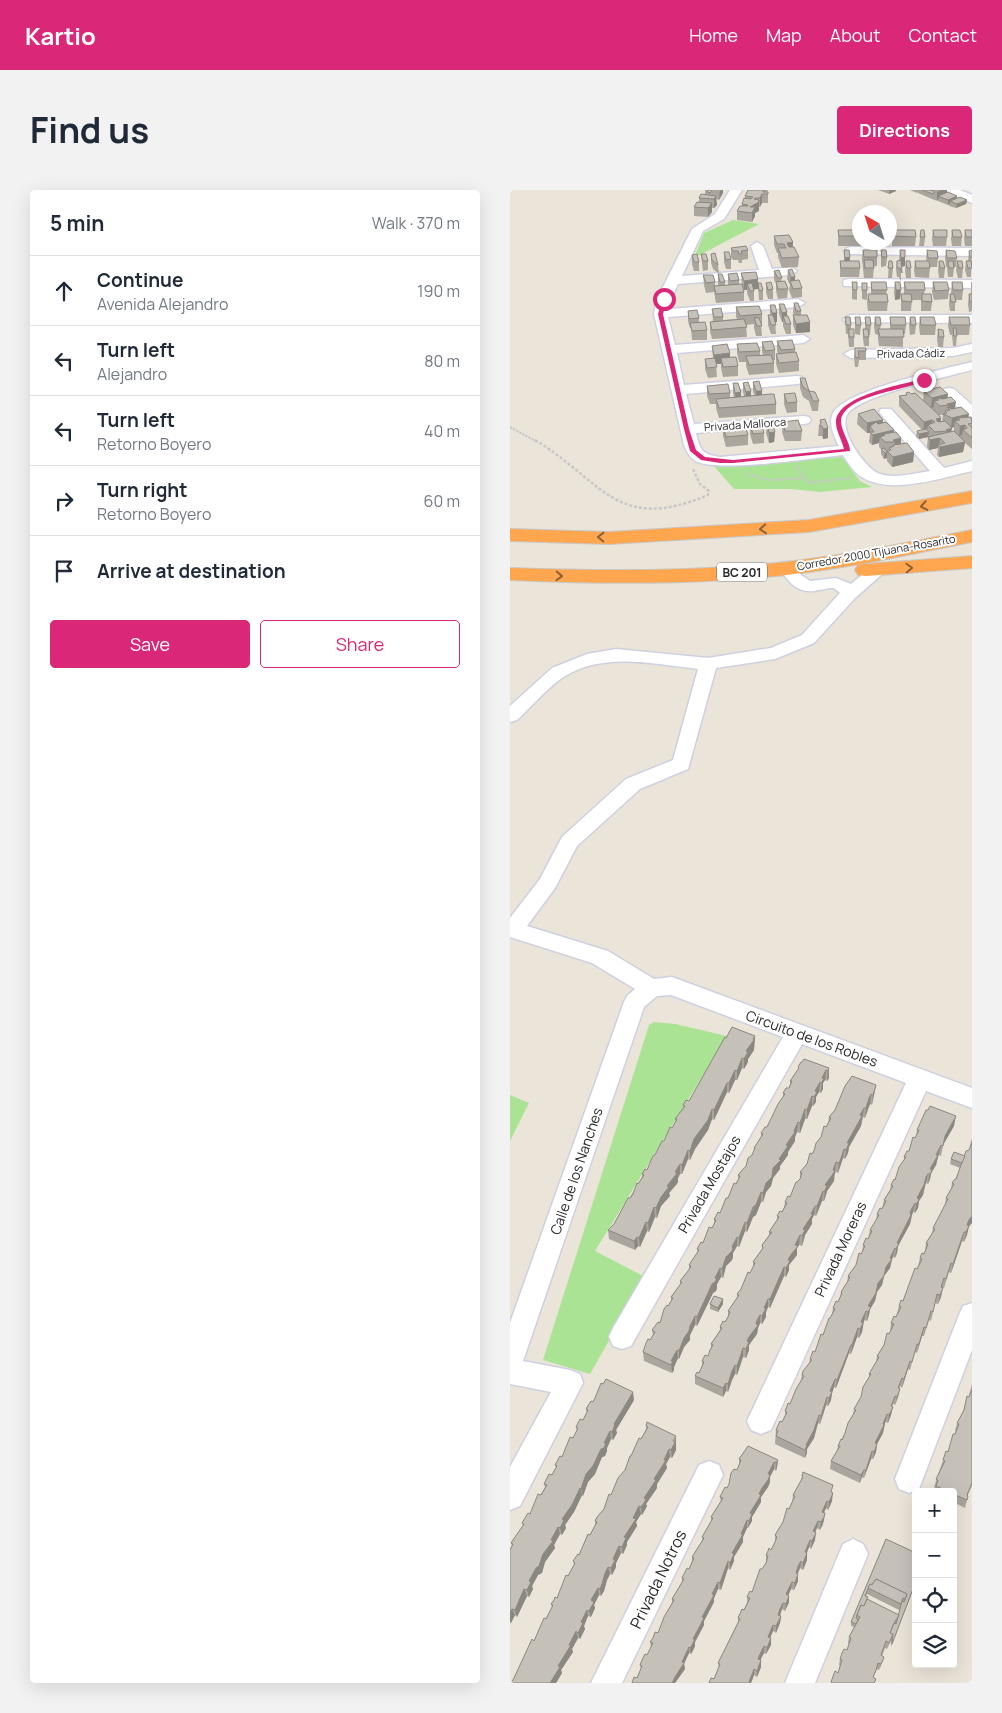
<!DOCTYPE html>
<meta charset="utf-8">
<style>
body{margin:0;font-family:Manrope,sans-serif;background:#f2f2f3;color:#1f2937}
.controls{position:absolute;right:15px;bottom:15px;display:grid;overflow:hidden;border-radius:5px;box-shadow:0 5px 20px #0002}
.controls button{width:45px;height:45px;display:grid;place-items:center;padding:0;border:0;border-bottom:1px solid #e0e1e3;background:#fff;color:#1f2937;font:25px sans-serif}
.compass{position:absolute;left:342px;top:15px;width:45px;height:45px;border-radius:50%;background:#fff;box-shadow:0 5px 20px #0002;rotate:321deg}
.stop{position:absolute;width:15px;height:15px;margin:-11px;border:4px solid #db2777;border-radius:50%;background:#fff}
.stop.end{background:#db2777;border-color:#fff;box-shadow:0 1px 5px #0008}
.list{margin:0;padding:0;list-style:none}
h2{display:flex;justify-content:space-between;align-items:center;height:65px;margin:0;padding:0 20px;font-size:21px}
h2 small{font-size:16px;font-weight:400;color:#747a83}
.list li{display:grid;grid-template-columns:32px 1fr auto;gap:15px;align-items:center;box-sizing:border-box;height:70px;padding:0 20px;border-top:1px solid #e0e1e3}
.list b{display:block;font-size:19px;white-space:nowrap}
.list p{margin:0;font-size:16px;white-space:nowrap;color:#747a83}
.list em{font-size:16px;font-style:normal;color:#747a83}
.actions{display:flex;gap:10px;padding:15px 20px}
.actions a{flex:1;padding:11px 0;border:1px solid #db2777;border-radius:5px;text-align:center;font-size:18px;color:#db2777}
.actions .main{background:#db2777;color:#fff}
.icon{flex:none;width:28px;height:28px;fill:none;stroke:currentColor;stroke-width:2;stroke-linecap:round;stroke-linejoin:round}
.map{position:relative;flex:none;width:462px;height:1493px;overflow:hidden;border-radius:5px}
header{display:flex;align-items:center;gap:30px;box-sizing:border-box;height:70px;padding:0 25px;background:#db2777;color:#fff}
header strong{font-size:24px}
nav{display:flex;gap:28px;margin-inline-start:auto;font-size:18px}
.intro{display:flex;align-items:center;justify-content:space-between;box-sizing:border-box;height:120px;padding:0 30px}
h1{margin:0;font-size:35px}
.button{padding:12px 22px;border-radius:5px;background:#db2777;color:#fff;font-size:18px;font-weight:700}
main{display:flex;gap:30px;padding:0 30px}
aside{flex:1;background:#fff;border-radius:5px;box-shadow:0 5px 20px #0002}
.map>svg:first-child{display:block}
.green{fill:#aae393}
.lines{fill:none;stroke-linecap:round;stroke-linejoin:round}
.minor-casing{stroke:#ced0e1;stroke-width:3}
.highway-casing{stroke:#c7c7c7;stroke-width:2}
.path-far1{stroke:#c7c7c7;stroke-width:2;stroke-dasharray:2.5 1;stroke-linecap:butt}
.path{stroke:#c7c7c7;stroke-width:2.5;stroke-dasharray:3 2;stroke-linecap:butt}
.minor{fill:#fff;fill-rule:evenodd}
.highway{fill:#ffa64f;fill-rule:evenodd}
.wall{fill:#aaa69e;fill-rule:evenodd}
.shaded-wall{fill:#8b8781}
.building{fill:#c6c1b8;stroke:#8b8781}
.oneway{stroke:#89613a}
.route{fill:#db2777}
.labels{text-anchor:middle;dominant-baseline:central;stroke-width:4;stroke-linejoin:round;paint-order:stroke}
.far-street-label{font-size:11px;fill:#282828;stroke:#fff}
.shield{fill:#fff;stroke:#686868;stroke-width:1}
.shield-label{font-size:12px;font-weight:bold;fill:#282828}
.street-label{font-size:14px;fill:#282828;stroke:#fff}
.near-street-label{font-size:16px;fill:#282828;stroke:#fff}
</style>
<header>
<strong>Kartio</strong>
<nav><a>Home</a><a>Map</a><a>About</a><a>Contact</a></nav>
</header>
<div class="intro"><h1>Find us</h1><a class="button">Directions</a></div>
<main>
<aside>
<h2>5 min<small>Walk · 370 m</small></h2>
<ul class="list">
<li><svg class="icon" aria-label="ahead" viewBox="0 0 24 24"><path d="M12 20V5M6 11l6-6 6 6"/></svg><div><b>Continue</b><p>Avenida Alejandro</p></div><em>190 m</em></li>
<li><svg class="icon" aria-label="left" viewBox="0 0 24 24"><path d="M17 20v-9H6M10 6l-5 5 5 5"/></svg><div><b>Turn left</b><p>Alejandro</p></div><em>80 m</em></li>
<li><svg class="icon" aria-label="left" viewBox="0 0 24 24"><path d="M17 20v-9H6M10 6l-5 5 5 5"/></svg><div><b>Turn left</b><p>Retorno Boyero</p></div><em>40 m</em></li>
<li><svg class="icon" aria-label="right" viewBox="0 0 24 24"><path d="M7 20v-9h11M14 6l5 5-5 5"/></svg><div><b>Turn right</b><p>Retorno Boyero</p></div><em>60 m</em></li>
<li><svg class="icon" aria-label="arrive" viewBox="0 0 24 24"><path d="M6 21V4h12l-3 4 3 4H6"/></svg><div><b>Arrive at destination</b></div></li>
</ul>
<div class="actions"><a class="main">Save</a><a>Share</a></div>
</aside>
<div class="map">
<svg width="462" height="1493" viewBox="0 0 462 1493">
<rect width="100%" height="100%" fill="#ebe4d9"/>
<g class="green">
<path d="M223,30L249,34L184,68L194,43Z"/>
<path d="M332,267L350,291L362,297L310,302L281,299H224L203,275Z"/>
<path d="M144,832L165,834L217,846L85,1061L135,1087L80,1184L33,1170L139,835Z"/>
<path d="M0,905L19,913L0,951Z"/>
</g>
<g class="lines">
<defs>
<g id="minor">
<path d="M220,0H232L214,29L193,41L172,86L249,80L241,56L247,52L253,56L262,79L281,77L287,81L281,85L168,94L161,109L159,119L288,109L295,113L288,117L158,127L165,155L293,145L300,149L293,153L167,163L174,195L287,186L292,187L294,190L292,193L287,194L176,204L184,234L294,226L299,227L301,230L299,233L294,234L186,243C190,261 192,264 210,267L329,256C324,247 318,234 323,223C336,200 434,179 462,172V180C435,187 357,204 339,222C325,237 355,279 370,284C385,289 405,283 420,281L369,222L371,219H381L434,278L462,271V281C431,288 378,306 350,286C343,281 338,273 333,265C303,268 212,282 188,272C180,269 177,262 174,255L144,124L147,109L182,39L205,24Z"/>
<path d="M434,0H450L462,5V13L436,2Z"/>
<path d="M341,57L462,58V66L337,64L335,61L337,58Z"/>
<path d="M339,89L462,90V98L334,96L333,93L334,90Z"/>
<path d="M340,125H462V133L335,132L333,129Z"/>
<path d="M462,154V162L443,166L341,168L334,164L341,160L443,158Z"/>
<path d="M439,198L444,199L462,215V227L457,226L434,205L432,202L434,199Z"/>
<path d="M277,372L283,373L291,385L300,391L326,388L341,394L364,375H376L378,379L345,408L304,453L265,469L206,478L178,579L130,599L67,656L45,698L17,736L98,761L144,789L162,787L170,790L462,898V918L416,901L261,1240L251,1244L241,1240L237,1231L396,893L292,854L121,1156L112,1159L103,1156L99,1147L103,1138L273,847L161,805L147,806L134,817L13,1171L60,1180L70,1184L73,1193L10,1316L0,1320V1277L41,1202L0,1194V1133L114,812L117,806L125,799L82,773L0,747V728L30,689L52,647L116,589L163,570L188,479C144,474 95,462 55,486C40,495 20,518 7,530L0,532V516L42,478L77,464L106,459L198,468L261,458L292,445L330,403L324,398C317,398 310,400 304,401C286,403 277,390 269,377L271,373Z"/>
<path d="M462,1113V1160L409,1299L399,1303L389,1299L385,1289L449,1125L453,1116Z"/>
<path d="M199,1271L209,1275L213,1285L112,1493H81L189,1275Z"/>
<path d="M343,1349L353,1354L358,1364L305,1493H275L333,1354Z"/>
</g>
<g id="highway">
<path d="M462,301V313L299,342L99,354L0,351V339L99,342L299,330Z"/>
<path d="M462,340V352C400,364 339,378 276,385C184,395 92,394 0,390V378C92,381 184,382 276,372C338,365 400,352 462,340Z"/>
<path d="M462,366V378L356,386L348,385L345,380L348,375L356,374Z"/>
</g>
</defs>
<use href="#minor" class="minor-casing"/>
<use href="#highway" class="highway-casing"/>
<path class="path-far1" d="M0,237L27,252"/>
<g class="path">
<path d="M25,250C93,291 106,344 198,305L199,301L190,294L183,279"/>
<path d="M287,277L298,293L340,288"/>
<path d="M237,284L259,290L294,288"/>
</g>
<use href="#minor" class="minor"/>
<use href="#highway" class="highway"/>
</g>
<g class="wall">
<path d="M195,0H213V3L209,10L206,9L207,15L204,18H202V22L198,27L184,26V17L189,12V8L195,5Z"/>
<path d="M238,0H258L257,2H258V13H252L250,17H249V21L245,23V26L242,32L227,30V21L232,16V14L235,9V6Z"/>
<path d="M368,0H386V1L379,4Z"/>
<path d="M400,0H437V2L447,6L446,8L457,10L456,14L446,18L439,16L440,14L438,15L428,11V10L427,11L408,3V2L407,3Z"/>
<path d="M328,40H350V52H364V56H328Z"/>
<path d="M382,40L406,47L405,56H382Z"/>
<path d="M411,40L415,47L414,56H409Z"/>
<path d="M423,40L437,47L436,56H423L422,49Z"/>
<path d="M442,40L452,47L451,56H442L441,49Z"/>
<path d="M455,40H462V56H455L454,49Z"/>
<path d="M264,46L283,52V57L289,67L288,77L272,78L268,67V63H267L264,55Z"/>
<path d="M221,58L238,60V69L232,70V73H229L228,70H223L221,67Z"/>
<path d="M334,60L340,67V71L350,78L349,87H330V71H334Z"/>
<path d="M353,60L367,67V76H364L363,88H354L352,69Z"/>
<path d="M371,60L377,67L376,76L371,77Z"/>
<path d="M390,60L395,67V76L391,77V92L389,87H387L386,80L387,71H389Z"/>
<path d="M417,60L428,68L427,77H420L419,88L405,87L404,80L405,71H416Z"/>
<path d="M436,60L447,68L446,77H444L443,87H438L437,77H436L435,69Z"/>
<path d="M462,60L461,87H457L455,80L456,71H458L459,61Z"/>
<path d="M214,62L221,69V79H216L214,72Z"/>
<path d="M191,64L198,71V80L193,81L192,73Z"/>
<path d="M201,64L208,75L209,84L203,79L201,73Z"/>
<path d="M182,65L189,72V81H184L182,74Z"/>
<path d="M379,71L383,78L382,88H378Z"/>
<path d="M396,71L401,78V88H396L395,80Z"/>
<path d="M429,71L435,78L434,88H429L428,80Z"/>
<path d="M447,71L453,78L452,88H448L446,80Z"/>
<path d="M278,80L285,87V90L292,98V107L282,108L279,100L280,95L277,89Z"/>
<path d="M264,81L272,88L271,92L278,99L277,108L268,109L266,101V93L264,90Z"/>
<path d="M231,83L248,89V99H244V111H240L237,103V100H234V111L206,113L204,102L196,103L194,95L193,85L205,92V96L208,95V84L215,92V95H218V84L229,90V94H232Z"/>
<path d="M342,92L347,100V110L342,109Z"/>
<path d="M361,92L377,100L376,104L378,112L377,121H358L357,113L358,104H361Z"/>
<path d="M385,92L390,109L385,110L384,102Z"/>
<path d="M394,92L415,100L414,104L422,112L421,121H411V110H402L401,121H391V104H394Z"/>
<path d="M423,92L439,100L438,109L424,110L422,102Z"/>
<path d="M442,92L453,100L452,110H445V121H440L439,114L440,104H441Z"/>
<path d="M461,92H462V121L459,122L458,114L459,104H461Z"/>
<path d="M248,93L253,100V110H249Z"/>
<path d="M256,93L263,99V109H258L256,102Z"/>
<path d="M352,93L357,100V110L352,109Z"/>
<path d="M284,113L291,121V125L300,132V142L286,143L283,135V125H284L283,123Z"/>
<path d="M269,114L277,122V126L281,134V144H276L273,136V132H272L269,124Z"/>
<path d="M260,115L267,123V132H265L266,144H261L258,135V125H260Z"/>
<path d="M226,117L252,124V134H251L252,146H246L244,138V134L236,135L237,147L202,149L200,141V132L203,131L202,119L213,127V130L227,129L226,127Z"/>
<path d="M178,121L189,128V132L197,140V150H182L181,138H180L178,131Z"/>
<path d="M335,127L341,135V139L344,147V157H339L338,144H336Z"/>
<path d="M345,127L351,135L350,145L345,144Z"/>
<path d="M355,127L361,135L360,145H359V156H354L353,149V139H355Z"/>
<path d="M365,127L371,135L370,139H380V127L396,135L395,144H393V157L369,156L368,149V145L365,144L364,136Z"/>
<path d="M400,127L406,135L405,144L400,145L399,136Z"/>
<path d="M410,127L426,135L425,145H410L409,136Z"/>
<path d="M439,127L460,135L459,145H447L446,156H443L442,145H440L438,136Z"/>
<path d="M428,139L434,147L433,157H428L427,149Z"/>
<path d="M267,151L285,159V162L289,171V181L269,183L266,174V164H268L267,161Z"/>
<path d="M252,152L265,160V170H263L264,173V183L239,185L236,176V172H229L227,163V154L250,161V165H253L252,162Z"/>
<path d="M202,156L220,167L228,176V186L213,187L211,178V174H206L207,187L198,188L195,179V169H203Z"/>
<path d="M345,158H356V170H349L348,177H345L344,168Z"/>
<path d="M290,188L299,201V211L293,207L290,198Z"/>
<path d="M243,192L252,201V205L266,214V224L209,228L206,218V214H200L197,206V196L220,203V207H224L223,203V193L231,207L234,206L233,202V193L241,206H245L243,202Z"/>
<path d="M422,199L437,208L445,218L458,227L462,228V259L455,253L453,262L429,267L427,265L428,258L419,260L417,257L418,247L409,249L406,247L407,241L412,240L389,216V206L396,205V203L401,204L413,210L414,201ZM429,225H433L432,231H431V228ZM444,237V241H441L442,238Z"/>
<path d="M299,201L309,211L308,221H302L299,211Z"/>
<path d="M274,204L287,212V222L277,223L274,214Z"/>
<path d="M348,224L373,230V233L384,243L391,248V254L404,262L403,272L382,277L377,271V268L374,269L371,264V259L369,257V253L362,255L359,252L360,243H357L347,234Z"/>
<path d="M310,230L318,248L313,249L312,246H308L309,236L310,235Z"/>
<path d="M273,232L292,241L291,251H275L272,242Z"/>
<path d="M257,233L265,242L264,252L259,253L256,243Z"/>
<path d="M240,234L254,243V253L243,254L240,244Z"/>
<path d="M213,236L238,245V255L216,257L213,246Z"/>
<path d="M245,846L244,860L238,869V872L234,879L232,878L227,890H225L219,903L217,902L204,930L202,929L198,940L185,959L180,970L178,969L172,984H170L168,988V992L166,995L159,1003L160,1006L151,1016L147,1028L145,1027L139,1042L137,1041L130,1057L128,1056L125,1060L99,1049L98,1040L104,1034L132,987V984L137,980L166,932L165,929L173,918V915L179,911L216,848Z"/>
<path d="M288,877L319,878V888L317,891L315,890L313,893V899L311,903L309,902L306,907V912L303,916H302L297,929H295L290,943L287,942L285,947V951L278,962V965L270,976V979L263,988L261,996L256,1002L253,1012H251L246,1025L243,1027L237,1042L235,1041L229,1057L227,1056L223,1063V1067L222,1070L216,1076L213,1088L211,1087L207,1094V1098L206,1101L203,1103L187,1136L185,1135L180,1145V1150L174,1157L169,1169L168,1168L164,1177V1180L162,1183L134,1171L133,1162L143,1145L142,1140L150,1133L161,1111V1107L170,1095V1091L179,1080V1075L188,1063L187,1059L193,1053L202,1038L204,1034V1029L210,1023L228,990V985L236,976L242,965L244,961V958L251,947V943L257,937L273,907V903L279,898L280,895V891L288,880Z"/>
<path d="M366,895L362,915L360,914L358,918L355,928L353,927L351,936L339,957L338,963L335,969L333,968L328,983L326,982L324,985V991L317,1001L316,1005L314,1011H312L306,1026L304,1025L302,1029V1034L295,1045L294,1049L292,1056L289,1055L287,1058V1065L279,1075V1080L276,1087L274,1086L260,1118L258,1117L256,1122V1127L252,1134L250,1133L248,1138L247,1144L239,1155V1160L236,1168L233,1167L227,1185L225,1184L222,1190L218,1202L216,1201L213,1207L185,1194V1186L189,1183L192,1176V1171L198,1166L201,1158V1154L210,1140V1137L215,1132L218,1126V1121L227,1108V1104L231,1099L240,1083L243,1077V1072L252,1060V1055L259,1045V1042L267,1030V1026L272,1022L274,1017L275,1012L280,1007L290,989V982L297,974L318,933L319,927Z"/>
<path d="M444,936L433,955L431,966L429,965L428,967L426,975L421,984L420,989L418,994L416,993L414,997L413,1005L409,1011L408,1018L405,1023L403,1022L401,1026L400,1034L388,1056L387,1063L385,1068L383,1067L381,1071L380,1078L374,1086L372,1095L367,1102L365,1111L360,1119L359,1125L357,1131L354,1130L353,1133L352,1142L349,1148L347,1147L341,1164L339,1163L326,1198L324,1197L322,1203L321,1210L318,1216L316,1215L310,1234L308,1233L304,1248L297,1259V1263L295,1268L265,1254L266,1240L272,1232L275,1227V1221L280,1214L291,1190L292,1185L299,1173L300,1169L305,1162L313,1145L322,1125L323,1118L328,1112L330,1108L331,1102L337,1092L338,1086L346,1075L352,1063L353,1055L358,1049L360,1040L366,1031L367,1024L372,1019L374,1010L380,1000L381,995L385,990L394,971V967L399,961L406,946L407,940Z"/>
<path d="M462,949V1033L459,1036L454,1052L452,1051L441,1083L439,1082L434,1098H432L431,1107L428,1114L425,1113L421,1131L419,1130L414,1146H412L407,1163L405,1162L400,1180L398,1179L392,1198L390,1196L388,1207L385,1215L383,1214L381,1225L378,1233L375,1232L373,1243L367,1254L366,1262L363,1269H361L354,1288L352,1287L350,1293L320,1279L321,1271L327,1261L328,1256L335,1243L343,1225L344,1219L351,1207L359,1188V1184L366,1173L367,1166L374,1155L380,1142L381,1133L386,1127L389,1116L393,1111L408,1076L410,1068L415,1061L416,1053L422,1043L423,1038L435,1015L436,1008L441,999L442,993L446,989L450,978L440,974L441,969L455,966L459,960L461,951Z"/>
<path d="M213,1109V1114L208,1122L200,1119V1114Z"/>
<path d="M462,1194V1296L457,1306H458L455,1318L443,1312V1302H424L425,1298L424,1297L433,1270L438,1262L446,1241H445L447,1233L453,1222L457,1206L459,1207L460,1206L459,1205Z"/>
<path d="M124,1210L106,1240L107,1243L103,1250L101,1249L97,1258V1261L95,1266L92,1267L85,1284L78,1292L73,1306L72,1305L64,1322L55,1335L56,1338L52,1345L50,1344L44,1355L45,1358L35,1372L32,1383L28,1385L22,1396L23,1399L19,1407L17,1406L7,1427L5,1425L1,1433H0V1360L2,1356L1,1353L13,1336L12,1333L20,1324L35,1297L34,1294L42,1285L46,1278L45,1275L52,1267L63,1248L67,1241L66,1237L73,1230L77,1223L76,1219L83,1212Z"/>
<path d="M136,1236L166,1254V1260L162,1268L160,1267L156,1274L157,1278L147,1294V1298L136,1314L137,1316L135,1320L132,1325L131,1324L126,1332L127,1336L117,1352V1355L113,1364L111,1363L106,1373V1377L102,1385L100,1384L97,1390L94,1401L91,1406L89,1405L84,1415L85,1418L81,1427L78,1426L74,1436L75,1439L70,1449L68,1448L62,1459L63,1462L51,1480L52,1483L46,1493H1L4,1488L42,1417L41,1414L47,1408L64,1375L63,1371L69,1365L85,1335V1331L94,1319L131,1249L136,1239Z"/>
<path d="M229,1269L268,1270L267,1277L266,1281L264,1279L260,1287V1292L258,1297L251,1307V1312L242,1327V1331L238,1338H237L233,1347V1352L224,1367V1371L220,1380L218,1378L211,1400L208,1399L204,1408V1412L194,1431V1435L185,1452V1456L183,1461L181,1464L179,1463L174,1474L175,1479L165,1493H122L127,1488L131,1479L130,1475L137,1465L141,1457L140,1452L148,1443L162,1413V1409L172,1392V1388L179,1379L182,1371V1367L192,1351V1347L201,1332V1327L211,1312L210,1307L217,1298L229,1275Z"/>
<path d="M292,1286L322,1303V1311L318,1320L316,1318L314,1322V1330L313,1335L310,1340L307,1338L305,1342V1350L301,1359L299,1357L297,1363V1370L293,1380L290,1378L288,1383V1391L284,1400L281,1399L278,1405L279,1406V1412L275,1421L272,1419L270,1425L271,1426L270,1433L266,1443L263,1441L260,1448H261V1455L256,1464L254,1463L251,1468L250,1470H251V1477L247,1487L244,1485L241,1493L204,1489L209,1478L208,1473L228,1432V1428L234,1420L237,1413V1407L242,1402L256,1373V1365L261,1360L265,1352V1345L273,1332L282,1313L283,1305L291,1291Z"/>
<path d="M376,1349L406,1392L381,1457V1451L377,1459L375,1458L372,1466L374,1467L371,1476L369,1480L367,1479L363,1488L366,1489L364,1493H321L325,1481L328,1483L330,1476L329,1475L330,1469L337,1460L339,1454L338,1453L339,1447L344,1437L341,1436V1432ZM357,1404L389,1420V1425L358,1410L356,1407Z"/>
</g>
<g class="shaded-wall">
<path d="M210,0H213V3L209,10Z"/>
<path d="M379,0H386V1L379,4Z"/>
<path d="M431,0H437V6L429,7L428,10H427V2Z"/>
<path d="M252,4V13L250,17V8Z"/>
<path d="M206,6L207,15L204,18V9Z"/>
<path d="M447,6L446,10L440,11V14L438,15V10Z"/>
<path d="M245,8V14L249,12V21L245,23V26L242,32V23L240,17Z"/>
<path d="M457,10L456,14L446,18L447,14Z"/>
<path d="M202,13V22L198,27V18Z"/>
<path d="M283,52L282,62L277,63V53Z"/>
<path d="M340,67L339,76L335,77V68Z"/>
<path d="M395,67V76L390,77L391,68Z"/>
<path d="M281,87H285V96L280,93Z"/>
<path d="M248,89V99L239,100L237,94V100H234V91Z"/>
<path d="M386,100H391L390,109L385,110Z"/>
<path d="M277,122V131L273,126V132H272V123Z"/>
<path d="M262,123H267V132L262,133Z"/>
<path d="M300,132V142L286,143V134Z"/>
<path d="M220,163V173L211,168V174H204V165Z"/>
<path d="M241,201V211L236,212V202Z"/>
<path d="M246,201H252V210L246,211Z"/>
<path d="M231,202V212L226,213L225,203Z"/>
<path d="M438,204L437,214L427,208V213L424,211V217L421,218L422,208Z"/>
<path d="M446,212L444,222L439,219V215L437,214Z"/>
<path d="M459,224L457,234L448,228L447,233L445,231L444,237L441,238L442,228Z"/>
<path d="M431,228L430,238L426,229Z"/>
<path d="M373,230L372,240L360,236V243H357V233Z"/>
<path d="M422,230L421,239L418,235L417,241L413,242L414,232Z"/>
<path d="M455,235L454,241L453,240L452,245L449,246L450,236Z"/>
<path d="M318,238V248L313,249V239Z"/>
<path d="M442,238L440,248L437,249L438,241L436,240Z"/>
<path d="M384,240L383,250L391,248V258L384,259L385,252L373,244V250L370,247L369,253L362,255L363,245Z"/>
<path d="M265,242L264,252L259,253V243Z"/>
<path d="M419,242L418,247L409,249V244Z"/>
<path d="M430,248L429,256L428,255V258L419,260L420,250Z"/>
<path d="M455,252L453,262L429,267L430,257Z"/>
<path d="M404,262L403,272L382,277L383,267Z"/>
<path d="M375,263H377V268L374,269Z"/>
<path d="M245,846L244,860L238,869V872L234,879V869L236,861Z"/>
<path d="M232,868V878L227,890V881Z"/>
<path d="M319,878V888L317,891L318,881Z"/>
<path d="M225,880V890L219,903V893Z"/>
<path d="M316,880L315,890L313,893V899L311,903L312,888Z"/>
<path d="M310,892L309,902L306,907V912L303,916L305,901Z"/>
<path d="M217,893V902L204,930V920Z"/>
<path d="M366,895L362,915L363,905Z"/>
<path d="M361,904L360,914L355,928L356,918Z"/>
<path d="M302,906V916L297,929V920Z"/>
<path d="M354,918L351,936L339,957L338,963L335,969L337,953Z"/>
<path d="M202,919V929L198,940L185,959L180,970V961L184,949Z"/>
<path d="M295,919V929L290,943V933Z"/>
<path d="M446,926L444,936L433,955L431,966L435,946Z"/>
<path d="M288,932L287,942L285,947V951L278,962V965L270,976V979L263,988L261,996L256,1002L253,1012V1003L256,993Z"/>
<path d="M431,955L426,975L421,983L420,989L418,994L420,979Z"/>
<path d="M334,959L333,968L328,983L329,973Z"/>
<path d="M178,960V969L172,984V975Z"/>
<path d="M326,972L324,991L317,1001L316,1005L314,1011L315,995Z"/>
<path d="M170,974V984L168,988V992L166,995L159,1003L160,1006L151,1016L147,1028L146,1018L151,1007Z"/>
<path d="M418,984L413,1005L409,1011L408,1018L405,1023L407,1008Z"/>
<path d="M313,1001L312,1011L306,1026L307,1016Z"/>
<path d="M251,1002V1012L246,1025L243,1027L237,1042V1033Z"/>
<path d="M405,1013L400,1034L388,1056L387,1063L385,1068L387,1053Z"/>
<path d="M305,1016L304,1025L302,1029V1034L295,1045L294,1049L292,1056L293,1039Z"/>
<path d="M144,1017L145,1027L139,1042L138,1033Z"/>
<path d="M462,1025V1033L456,1039L454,1044L459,1030Z"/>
<path d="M136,1032L137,1041L130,1057L129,1048Z"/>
<path d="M235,1032V1041L229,1057V1048Z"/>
<path d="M459,1036L457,1045L454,1052L456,1042Z"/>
<path d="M454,1042L452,1051L441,1083L443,1074Z"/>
<path d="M290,1045L289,1055L287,1058V1065L279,1075V1080L276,1087V1078L278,1070Z"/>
<path d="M127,1047L128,1056L125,1060L124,1051Z"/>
<path d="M227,1047V1056L223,1063V1067L222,1070L216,1076L213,1088L212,1079L216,1067Z"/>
<path d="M385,1058L380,1078L374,1086L372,1095L367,1102L365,1111L360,1119L359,1125L357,1131L358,1116Z"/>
<path d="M274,1077V1086L260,1118V1109Z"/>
<path d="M210,1078L211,1087L207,1094V1098L206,1101L203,1103L187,1136V1127Z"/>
<path d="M433,1098L431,1107L428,1114L430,1105Z"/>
<path d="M213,1109V1114L208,1122V1118Z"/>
<path d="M258,1109V1117L256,1122V1127L252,1134V1126L254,1118Z"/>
<path d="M356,1121L352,1142L349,1148L351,1132Z"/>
<path d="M250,1125V1133L248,1138L247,1144L239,1155V1160L236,1168V1159L237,1151Z"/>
<path d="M185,1126V1135L180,1145V1150L174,1157L169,1169V1161L174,1148Z"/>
<path d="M414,1137L412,1146L407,1163L409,1154Z"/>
<path d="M348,1138L347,1147L341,1164L342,1155Z"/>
<path d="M341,1155L339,1163L326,1198L327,1190Z"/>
<path d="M233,1158V1167L227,1185V1176Z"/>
<path d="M167,1160L168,1168L164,1177V1180L162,1183L161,1171Z"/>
<path d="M400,1171L398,1179L392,1198L394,1189Z"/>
<path d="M225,1175V1184L222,1190L218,1202V1194L222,1181Z"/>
<path d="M325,1189L324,1197L322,1203L321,1210L318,1216L320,1201Z"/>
<path d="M216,1193V1201L213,1207V1198Z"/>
<path d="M390,1199L388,1207L385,1215L387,1207Z"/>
<path d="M123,1202L124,1210L106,1240L107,1243L103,1250L102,1242L104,1234Z"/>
<path d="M317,1207L316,1215L310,1234L311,1226Z"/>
<path d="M383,1217L381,1225L378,1233L379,1225Z"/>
<path d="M377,1224L373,1243L367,1254L366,1262L363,1269L365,1253Z"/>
<path d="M309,1225L308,1233L304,1248L297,1259V1263L295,1268L296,1255Z"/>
<path d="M100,1241L101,1249L97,1258V1261L95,1266L92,1267L85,1284L78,1292L73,1306L71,1299L76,1284Z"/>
<path d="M166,1246V1260L162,1268L161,1260Z"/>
<path d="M159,1259L160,1267L156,1274L157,1278L147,1294V1298L136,1314L137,1316L132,1325L131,1317L134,1308Z"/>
<path d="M362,1261L361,1269L354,1288L356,1280Z"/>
<path d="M268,1270L267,1277L266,1281V1273Z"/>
<path d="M264,1272V1279L260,1287V1292L258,1297L251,1307V1312L242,1327V1331L238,1338L239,1331L240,1323Z"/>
<path d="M354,1280L352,1287L350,1293L351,1285Z"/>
<path d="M70,1298L72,1305L64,1322L55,1335L56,1338L52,1345L50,1338L52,1329Z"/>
<path d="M323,1303L322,1311L318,1320L319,1312Z"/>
<path d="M317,1311L316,1318L311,1329L312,1322Z"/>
<path d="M129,1316L131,1324L126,1332L127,1336L117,1352V1355L113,1364L112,1357L114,1347Z"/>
<path d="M315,1323L314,1330L310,1340L311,1332Z"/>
<path d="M237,1330V1338L233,1347V1352L224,1367V1371L220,1380V1373L222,1363Z"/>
<path d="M308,1331L307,1338L303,1348V1341Z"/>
<path d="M48,1337L50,1344L44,1355L45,1358L35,1372L32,1383L28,1385L22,1396L23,1399L19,1407L17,1400L19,1391Z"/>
<path d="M306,1343L305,1350L301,1359L302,1351Z"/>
<path d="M300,1350L299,1357L294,1369L295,1362Z"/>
<path d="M109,1356L111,1363L106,1373V1377L102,1385L101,1378L103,1369Z"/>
<path d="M297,1363V1370L293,1380V1373Z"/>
<path d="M218,1371V1378L211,1400L210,1393Z"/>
<path d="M291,1371L290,1378L285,1389L286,1383Z"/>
<path d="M98,1377L100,1384L97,1390L94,1401L91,1406L90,1399L95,1383Z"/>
<path d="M288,1384V1391L284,1400L285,1393Z"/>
<path d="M208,1392V1399L204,1408V1412L194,1431V1435L185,1452V1456L181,1464L180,1458L183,1449Z"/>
<path d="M282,1392L281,1399L276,1411V1404Z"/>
<path d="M88,1398L89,1405L84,1415L85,1418L81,1427L79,1421L81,1410Z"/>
<path d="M14,1399L17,1406L7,1427L5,1420Z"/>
<path d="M279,1406V1412L275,1421L276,1414Z"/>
<path d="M273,1413L272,1419L270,1425H268Z"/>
<path d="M2,1419L5,1425L1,1433L0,1431V1424Z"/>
<path d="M77,1420L78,1426L74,1436L75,1439L70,1449L68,1443L71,1432Z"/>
<path d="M271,1426L270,1433L266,1443V1436Z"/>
<path d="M263,1435V1441L258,1453V1447Z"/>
<path d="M66,1441L68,1448L62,1459L63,1462L51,1480L52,1483L46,1493H40Z"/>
<path d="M261,1448V1455L256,1464L257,1458Z"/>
<path d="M254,1456V1463L248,1475V1469Z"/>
<path d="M179,1457V1463L174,1474L175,1479L165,1493H162Z"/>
<path d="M251,1470V1477L247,1487V1481Z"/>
<path d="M244,1479V1485L241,1493L239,1492Z"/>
</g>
<g class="building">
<path d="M199,0H202L200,3L197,2Z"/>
<path d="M238,0H254L253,2H258V4H252L250,8H245L244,9L249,10V12L240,17H245L242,23L227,21L230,16H238V15L232,14L234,8L241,9L243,7L235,6Z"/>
<path d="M412,0H422H420L424,1L423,4Z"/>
<path d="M438,2L447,6L438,10L428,6Z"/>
<path d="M191,4L206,6L204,9L189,8Z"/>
<path d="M450,7L457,10L447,14L440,11Z"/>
<path d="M187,12L202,13L198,18L184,17Z"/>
<path d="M328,40H350V46H329Z"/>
<path d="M382,40H405L406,47L383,46Z"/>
<path d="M411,40H414L415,47H410Z"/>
<path d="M423,40H437V47H424Z"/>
<path d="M442,40H450L452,47H443Z"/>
<path d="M455,40H462V47H456Z"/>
<path d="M279,45L283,52L277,53L279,57H284L289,67L272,68L268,58H276L274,54H267L264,46Z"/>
<path d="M236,56L238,60L231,61L232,64H229L228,61H223L221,58Z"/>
<path d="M334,60H339L340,67L335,68Z"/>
<path d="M353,60H367V67H354Z"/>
<path d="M371,60H376L377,67H372Z"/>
<path d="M390,60H395V67L391,68Z"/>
<path d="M417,60L427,61L428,68H418Z"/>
<path d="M436,60L445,61L447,68H437Z"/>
<path d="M462,60V68L460,67L459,61Z"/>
<path d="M214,62H219L221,69L216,70Z"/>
<path d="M205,63L208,75L202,70L201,64Z"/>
<path d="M187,64L189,72H184L182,65Z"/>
<path d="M191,64H196L198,71H193Z"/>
<path d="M354,70H363L364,78H355Z"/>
<path d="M391,70L392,83L390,78H387V71Z"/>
<path d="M330,71H349L350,78H331Z"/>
<path d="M379,71H382L383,78H378Z"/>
<path d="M396,71H400L401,78H397Z"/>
<path d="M405,71H419L420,78H406Z"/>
<path d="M429,71H433L435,78H430Z"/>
<path d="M438,71H443L444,78H439Z"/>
<path d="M447,71H452L453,78H449Z"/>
<path d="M456,71H461L462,78H458Z"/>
<path d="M282,79L285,87H281L278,80Z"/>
<path d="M269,80L272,88H268L264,81Z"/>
<path d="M246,82L248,89L234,91L231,83Z"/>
<path d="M227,83L229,90L220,91L218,84Z"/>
<path d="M208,84H212L215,92H210Z"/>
<path d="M193,85H203L205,92L196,93Z"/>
<path d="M289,90L292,98L283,99L280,91Z"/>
<path d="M275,91L278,99H268L266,92Z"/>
<path d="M261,92L263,99L258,100L256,93Z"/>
<path d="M342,92H347V100H343Z"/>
<path d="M361,92H376L377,100H362Z"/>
<path d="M385,92H390L391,100H386Z"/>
<path d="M394,92H414L415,100H396Z"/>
<path d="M423,92H437L439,100L425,101Z"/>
<path d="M442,92H452L453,100H443Z"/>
<path d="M242,93L244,101H240L237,94Z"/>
<path d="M248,93H251L253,100L249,101Z"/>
<rect x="352" y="93" width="5" height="7"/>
<path d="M232,94L234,102L206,104L204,96Z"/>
<path d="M358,104H377L378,112H359Z"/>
<path d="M391,104H401L402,112L392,111Z"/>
<path d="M412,104H421L422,112L412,111Z"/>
<path d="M440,104H444L446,112H441Z"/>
<path d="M459,104H462V112H460Z"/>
<path d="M284,113H288L291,121H286Z"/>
<path d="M269,114H274L277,122L272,123Z"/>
<path d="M260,115H265L267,123H262Z"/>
<path d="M249,116L252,124L230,126L226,117Z"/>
<path d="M211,118L213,127H204L202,119Z"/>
<path d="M187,120L189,128L179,129L178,121Z"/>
<path d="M258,125H263L266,135H261Z"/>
<path d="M283,125H297L300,132L286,134Z"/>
<path d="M273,126H278L281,134H276Z"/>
<path d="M335,127H340L341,135H336Z"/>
<path d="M345,127H350L351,135H346Z"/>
<path d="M355,127H360L361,135H356Z"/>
<path d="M365,127H370L371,135H366Z"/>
<path d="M380,127H395L396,135H381Z"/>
<path d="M400,127H405L406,135H401Z"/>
<path d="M410,127H424L426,135H411Z"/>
<path d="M439,127H459L460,135H441Z"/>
<path d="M244,128H249L252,136H247Z"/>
<path d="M234,129L237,137L202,140L200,132Z"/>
<path d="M195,132L197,140L182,141L180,133Z"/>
<path d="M443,138H446L447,146H444Z"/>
<rect x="339" y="139" width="5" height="8"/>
<path d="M353,139H358L359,147H354Z"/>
<path d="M368,139H393L394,147H370Z"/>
<path d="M428,139L433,140L434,147H429Z"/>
<path d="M282,150L285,159L271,160L267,151Z"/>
<path d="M262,151L265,160L255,161L252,152Z"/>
<path d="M247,153L250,161L229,162L227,154Z"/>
<path d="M217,154L220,163L204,165L202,156Z"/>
<path d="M345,158H356V161H348L349,168L345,167Z"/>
<path d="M286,162L289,171L269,173L266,164Z"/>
<path d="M261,165L264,173L239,175L236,166Z"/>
<path d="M226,167L228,176L213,177L211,168Z"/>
<path d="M205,168L207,177L197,178L195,169Z"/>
<path d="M290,188H295L299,201L293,197Z"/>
<path d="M249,191L252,201H246L243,192Z"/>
<path d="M238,192L241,201L236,202L233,193Z"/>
<path d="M223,193H228L231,202L225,203Z"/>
<path d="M218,194L220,203L199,204L197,196Z"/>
<path d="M420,197L422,199L430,197L438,204L422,208L414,201Z"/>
<path d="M299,201L305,202L309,211H303Z"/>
<path d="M399,202L401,204L405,203L428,224L431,228L426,229L428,232L435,231L442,238L436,240L438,241L425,242L418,235L425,232L422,230L414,232L389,206L397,205L396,203Z"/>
<path d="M285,203L287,212L277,213L274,204Z"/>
<path d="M261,204H264L266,214L209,218L206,209Z"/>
<path d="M441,207L446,212L437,214L439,215L430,216L424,211L429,210L427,208L432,209Z"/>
<path d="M437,217L442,219L451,217L459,224L442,228L433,224L437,223L435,221L440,220Z"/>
<path d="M364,219L373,230L357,233L348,224Z"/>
<path d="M461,227L462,233L458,234L461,237H462V248L453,240L457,238L455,235L450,236L445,231L450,230L448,228Z"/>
<path d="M315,229L318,238L313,239L312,236H309L311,233L310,230Z"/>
<path d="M288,230L292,241H275L273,232Z"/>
<path d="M366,232L368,234L376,232L384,240L363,245L360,242H364L360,236Z"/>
<path d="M251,233L254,243L243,244L240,234Z"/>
<path d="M257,233H262L265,242L259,243Z"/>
<path d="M235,235L238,245L216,247L213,236Z"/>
<path d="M416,239L419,242L409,244L407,241Z"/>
<path d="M444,241L455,252L430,257L428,255L435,253L430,248L420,250L418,247Z"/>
<path d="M386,242L391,248L383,250L385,252H375L370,247L375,245L373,244Z"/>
<path d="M397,253L404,262L383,267L377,261L381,260L379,258L384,256L383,255Z"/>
<path d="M374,258L377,262V263H375L371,259Z"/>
<path d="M222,837L245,846L243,849L244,850L236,861L238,862L234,869L232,868L227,881L225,880L219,893H217L204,920L202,919L198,930L184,949L180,961L178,960L172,975L170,974L165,982L167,983L165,986L157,996L159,997L151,1007L146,1018L144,1017L138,1033L136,1032L129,1048L127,1047L124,1051L98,1040L104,1034L118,1008H120L123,1004L127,993L128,994L134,985L132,984L135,979L137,980L142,968L144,965H145L152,951H154L160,937L162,938L167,929H165L175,916L173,915L176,910L179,911L215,847L216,848Z"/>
<path d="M294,869L319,878L318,881L316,880L312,888L314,889L311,893L310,892L305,901L307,902L304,907L302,906L297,920L295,919L290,933L288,932L284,941L285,942L276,955L278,956L269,969L271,970L263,978L262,987L256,993L253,1003L251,1002L246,1015L243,1017L237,1033L235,1032L229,1048L227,1047L222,1057L223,1058L222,1061L216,1067L212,1079L210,1078L205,1088L207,1089L205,1092L202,1094L187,1127L185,1126L180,1136L179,1141L174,1148L169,1161L167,1160L161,1171H163L161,1175L133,1162L136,1153L138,1149L140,1150L145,1142L142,1140L148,1132L150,1133L154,1119L157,1115L158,1116L163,1108L161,1107L172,1092L170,1091L178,1081L181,1076L179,1075L189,1060L187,1059L191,1052L193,1053L199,1037L202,1038L206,1030L204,1029L206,1026L208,1022L210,1023L216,1008H218L224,993L226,994L230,986L228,985L236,976L238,968L242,965L245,958H244L253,944L251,943L255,937H257L268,914L275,904L273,903L276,898H279L282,891H280L289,878L288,877L291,872H292Z"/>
<path d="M342,886L366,895L363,905L361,904L359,908L356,918H354L350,925L352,926L337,953H339L336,960L334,959L330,971L329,973L326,972L323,980L325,981L315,995L317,996L314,1002L313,1001L307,1016H305L301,1024H303L293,1039L295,1040L292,1046L290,1045L285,1055L288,1056L280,1066L278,1070L280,1071L276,1078L274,1077L260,1109H258L254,1118H256L252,1126L250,1125L247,1130L246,1134L248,1135L239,1147L237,1151L239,1152L236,1159L233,1158L227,1176L225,1175L222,1181L218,1194L216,1193L213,1198L185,1186L187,1182L189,1183L194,1172L192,1171L195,1165L198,1166L200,1160L203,1155L201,1154L212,1138L210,1137L213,1131L215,1132L218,1127L220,1122L218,1121L229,1105L227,1104L231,1099L238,1082L240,1083L245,1073L243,1072L253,1058L252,1055L262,1042H259L269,1027L267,1026L270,1021L272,1022L277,1013L275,1012L278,1006L280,1007L286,992H287L290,989L292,983L290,982L297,974L300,963L302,964L304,961L306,953L311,947L314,936L316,937L321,928L319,927L325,920L335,896Z"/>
<path d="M420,916L446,926L435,946L433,956L431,955L426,965H428L420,979L422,980L420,984H418L416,987L414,995L407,1008L409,1009L407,1014L405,1013L400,1022L401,1025L387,1053H389L386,1059L385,1058L380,1068L382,1069L376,1077L374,1086L368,1093L366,1103L358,1116L361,1117L358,1122L356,1121L351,1132L353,1133L350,1139L348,1138L342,1155H341L327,1190L325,1189L320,1201L322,1202L319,1208L317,1207L311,1226L309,1225L304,1240L296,1255H297L295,1260L266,1246L268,1241L266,1240L270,1231L272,1232L277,1222L275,1221L277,1216L278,1213L280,1214L286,1199L294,1186L292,1185L293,1181L302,1170L300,1169L303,1161L305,1162L311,1144L313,1145L319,1128H320L325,1119L323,1118L326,1111L328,1112L332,1103L331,1102L338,1091L340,1087L338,1086L346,1075L349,1063L351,1064L355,1056L353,1055L356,1048L358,1049L362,1041L360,1040L369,1025L367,1024L370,1018L372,1019L376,1011L374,1010L383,996L381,995L384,989L385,990L389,977L396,967H394L397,961H399L403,947L405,948L409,940H407L416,920H418Z"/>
<path d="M462,953V1026L459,1030L457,1035L459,1036L456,1042H454L443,1074L441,1073L436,1089L434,1088L431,1097L433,1098L430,1105L427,1104L423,1122L421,1121L416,1138L414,1137L409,1154H407L402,1172L400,1171L394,1189L392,1188L388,1198L390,1199L387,1207L385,1206L381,1216L383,1217L379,1225L377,1224L373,1234L374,1235L365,1253L367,1254L364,1262L362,1261L356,1280H354L351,1285L321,1271L330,1256H328L331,1249L332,1250L335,1243L338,1233L346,1220L344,1219L351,1207L353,1197L361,1184H359L369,1167L367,1166L374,1155L377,1143L379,1144L384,1134L381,1133L384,1126L386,1127L391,1117L389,1116L391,1110L393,1111L405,1078L407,1079L412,1069L410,1068L412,1063L414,1064L418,1054L416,1053L425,1039L423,1038L438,1009L436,1008L444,994L442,993L444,990L446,989L456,961L459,960Z"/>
<path d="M444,962L455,966L452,973L441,969Z"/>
<path d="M204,1106L213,1109L208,1118L200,1114Z"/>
<path d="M96,1189L123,1202L104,1234L105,1235L102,1242L100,1241L94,1253H96L94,1258L91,1259L83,1276L76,1284L71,1299L70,1298L62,1315L52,1329L54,1330L50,1338L48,1337L41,1350L43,1351L33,1364L29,1376L26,1378L19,1391L21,1392L17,1400L14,1399L5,1420L2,1419L0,1424V1360L3,1354L1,1353L14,1334L12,1333L18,1323L20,1324L28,1304L31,1305L37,1295L34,1294L39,1284L42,1285L44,1281L47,1276L45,1275L50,1266L52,1267L60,1247L63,1248L68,1238L66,1237L70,1229L73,1230L78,1220L76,1219L81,1211L83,1212L85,1208L91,1193L93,1194Z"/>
<path d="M462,1200V1293L457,1305L458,1306L457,1310L443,1304V1302H439L426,1296L428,1290L426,1289L435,1271L433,1270L436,1261L438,1262L443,1244H445L449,1234L447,1233L454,1220L457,1206L459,1207Z"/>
<path d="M137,1232L166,1246L163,1251L165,1252L161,1260L159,1259L154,1270H156L144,1289L146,1290L134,1308L136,1309L134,1313L131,1317L129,1316L123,1328L126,1329L114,1347L116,1348L112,1357L109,1356L103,1369L105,1370L101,1378L98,1377L95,1383L92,1394L90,1399L88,1398L81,1410L84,1412L79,1421L77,1420L71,1432L73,1433L68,1443L66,1441L59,1455H61L48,1476L50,1477L40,1493H1L4,1488L22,1449L24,1451L34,1428L36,1429L43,1415L41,1414L44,1410L45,1407L47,1408L56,1385L58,1386L65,1373L63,1371L68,1364L69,1365L78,1344L80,1345L87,1332L85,1331L87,1327L94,1319L99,1304L101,1305L108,1288L115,1280L120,1266H121L129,1248L131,1249L138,1237L136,1236Z"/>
<path d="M238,1256L268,1270L266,1273L264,1272L258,1284L260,1285L258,1290L252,1298L249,1304L251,1305L240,1323L242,1324L239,1331L237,1330L231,1344H233L222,1363L224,1364L220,1373L218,1371L210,1393L208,1392L202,1404L204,1405L192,1427L194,1428L183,1449H185L182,1455L180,1458L179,1457L172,1472L174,1473L165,1487L162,1493H122L124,1487L127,1488L132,1476L130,1475L132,1470L135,1464L137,1465L143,1453L140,1452L143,1448L145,1442L148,1443L154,1427L164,1410L162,1409L174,1389L172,1388L177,1378L179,1379L184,1368L182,1367L194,1348L192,1347L203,1328L201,1327L213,1308L210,1307L215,1297L217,1298L219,1294L221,1283L224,1279L227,1280L231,1270L229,1269Z"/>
<path d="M293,1282L323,1295L321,1302L323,1303L319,1312L317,1311L315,1315L312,1322L315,1323L314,1327L311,1332L308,1331L303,1341L306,1343L302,1351L300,1350L295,1362L297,1363L293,1373L291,1371L288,1376L286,1383L288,1384L285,1393L282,1392L276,1404L279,1406L276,1414L273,1413L270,1419L268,1425L271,1426L266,1436L263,1435L258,1447L261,1448L257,1458L254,1456L251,1462L248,1469L251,1470L247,1481L244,1479L239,1492L241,1493H199L201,1488L204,1489L210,1474L208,1473L230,1429L228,1428L232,1419L234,1420L240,1408L237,1407L240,1401L242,1402L250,1379H252L256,1373L258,1366L256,1365L258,1361L259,1358L261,1360L265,1352L267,1347L265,1345L273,1332L277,1318L279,1319L285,1306L283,1305L293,1287L292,1286Z"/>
<path d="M376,1349L406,1363V1391L382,1454L383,1444L380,1443L384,1433L386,1434L392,1411L394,1412L397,1404L366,1389L362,1395L360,1394L355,1406L358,1407L354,1416L351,1415L347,1425L346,1428L348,1430L346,1434L341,1432Z"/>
<path d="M366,1389L397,1404L395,1409L393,1408L391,1414L358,1398L360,1394L362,1395Z"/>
<path d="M357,1409L389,1425L383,1435L380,1443L383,1444L379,1453L376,1451L371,1465L374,1467L373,1470L371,1474L368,1473L366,1480L363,1487L366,1489L364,1493H322L321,1492L325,1481L328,1483L332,1470L330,1469L332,1463L334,1459L337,1460L341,1448L339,1447L350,1427L347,1425L351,1415L354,1416Z"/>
</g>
<defs><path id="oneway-chevron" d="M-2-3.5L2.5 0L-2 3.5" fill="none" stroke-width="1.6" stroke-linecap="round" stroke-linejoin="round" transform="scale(1.25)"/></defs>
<g class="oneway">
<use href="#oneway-chevron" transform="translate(414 316) rotate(170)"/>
<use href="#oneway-chevron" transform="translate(253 339) rotate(175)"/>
<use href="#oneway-chevron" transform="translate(91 347) rotate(-179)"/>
<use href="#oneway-chevron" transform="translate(399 378) rotate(-2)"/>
<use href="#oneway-chevron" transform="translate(49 386) rotate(2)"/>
</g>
<path class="route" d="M153,108L157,109L153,124L179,239L186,260L195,267L223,270L334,259C332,251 326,240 326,233C325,206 391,195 412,189L416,190C397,201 334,204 331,231C331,241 340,252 340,261L223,273H210L191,270L180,261L174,239L148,124Z"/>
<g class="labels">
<g class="far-street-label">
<text transform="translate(401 163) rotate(-1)">Privada Cádiz</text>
<text transform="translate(235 234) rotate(-4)">Privada Mallorca</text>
<text transform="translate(366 362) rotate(-10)">Corredor 2000 Tijuana-Rosarito</text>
</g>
<rect class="shield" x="207" y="372.5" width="50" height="19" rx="4"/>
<g class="shield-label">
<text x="232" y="382">BC 201</text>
</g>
<g class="street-label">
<text transform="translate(302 848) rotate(20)">Circuito de los Robles</text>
<text transform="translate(66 981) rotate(-71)">Calle de los Nanches</text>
<text transform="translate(199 994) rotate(-60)">Privada Mostajos</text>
<text transform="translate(330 1059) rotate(-65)">Privada Moreras</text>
</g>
<g class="near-street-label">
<text transform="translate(148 1389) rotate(-64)">Privada Notros</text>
</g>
</g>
</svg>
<div class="controls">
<button>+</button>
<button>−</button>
<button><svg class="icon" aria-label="locate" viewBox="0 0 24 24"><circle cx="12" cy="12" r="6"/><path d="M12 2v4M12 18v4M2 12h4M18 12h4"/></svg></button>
<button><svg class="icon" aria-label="layers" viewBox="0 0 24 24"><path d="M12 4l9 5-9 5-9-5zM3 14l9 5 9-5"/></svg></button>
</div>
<svg class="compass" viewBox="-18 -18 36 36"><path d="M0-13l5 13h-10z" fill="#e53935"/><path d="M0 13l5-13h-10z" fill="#747a83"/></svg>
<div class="stop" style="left:154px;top:109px"></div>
<div class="stop end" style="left:414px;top:190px"></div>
</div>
</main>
